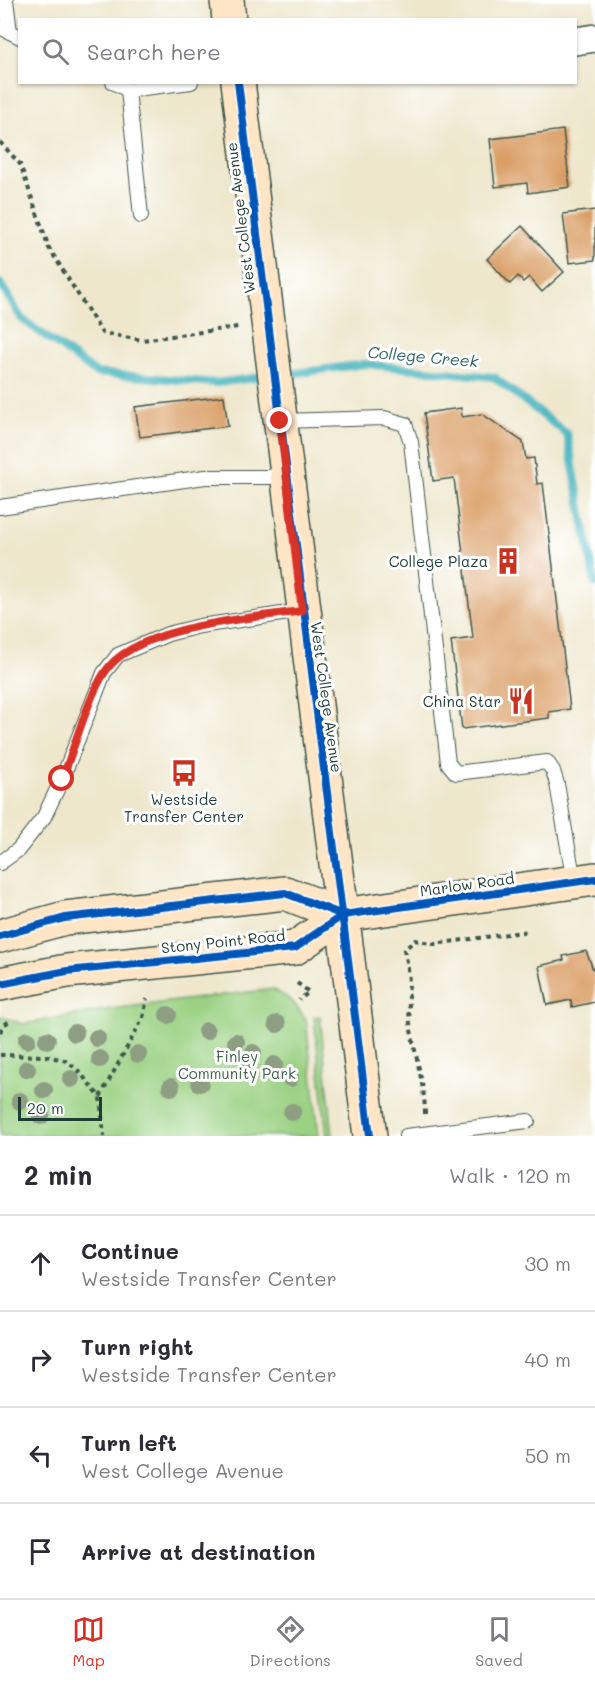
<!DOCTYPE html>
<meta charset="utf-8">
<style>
body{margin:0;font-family:Mali,sans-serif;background:#f2f2f3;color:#2b2b33}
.scale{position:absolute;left:18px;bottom:15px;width:84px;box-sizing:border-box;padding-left:6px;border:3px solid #1f3d34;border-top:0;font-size:16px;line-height:21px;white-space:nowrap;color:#1f3d34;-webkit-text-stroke:4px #fff;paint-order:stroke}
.stop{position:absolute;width:18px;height:18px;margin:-14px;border:4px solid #d93025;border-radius:50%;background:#fff}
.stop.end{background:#d93025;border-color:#fff;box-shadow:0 2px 6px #0008}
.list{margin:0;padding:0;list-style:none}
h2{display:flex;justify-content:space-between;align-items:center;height:78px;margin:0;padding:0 24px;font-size:26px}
h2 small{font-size:20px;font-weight:400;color:#7c7c81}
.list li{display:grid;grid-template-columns:39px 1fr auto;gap:18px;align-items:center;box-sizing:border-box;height:96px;padding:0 24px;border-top:2px solid #e1e1e2}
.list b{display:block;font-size:22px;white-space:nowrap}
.list p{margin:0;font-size:20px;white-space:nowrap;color:#7c7c81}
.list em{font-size:20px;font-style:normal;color:#7c7c81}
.icon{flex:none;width:33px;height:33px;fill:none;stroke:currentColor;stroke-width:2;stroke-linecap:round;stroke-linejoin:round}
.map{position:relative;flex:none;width:595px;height:1136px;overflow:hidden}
.search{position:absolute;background:#fff;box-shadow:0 2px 4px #0004;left:18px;right:18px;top:18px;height:66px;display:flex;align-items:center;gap:15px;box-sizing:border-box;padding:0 21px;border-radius:0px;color:#7c7c81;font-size:22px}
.sheet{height:462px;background:#fff}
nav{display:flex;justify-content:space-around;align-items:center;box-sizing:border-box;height:84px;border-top:2px solid #e1e1e2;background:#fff;font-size:16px;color:#7c7c81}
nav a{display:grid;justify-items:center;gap:3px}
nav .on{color:#d93025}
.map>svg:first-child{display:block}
.green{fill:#9ad182;stroke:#5c875b;stroke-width:1.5}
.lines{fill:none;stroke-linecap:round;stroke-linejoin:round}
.stream{stroke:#43b3bd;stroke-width:8}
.building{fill:#da9e65}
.lane-casing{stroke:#3e564b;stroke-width:16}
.street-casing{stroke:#3e564b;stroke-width:30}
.secondary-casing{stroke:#3e564b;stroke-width:36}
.path{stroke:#3e564b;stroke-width:4;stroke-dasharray:4.5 4.5;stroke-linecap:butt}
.lane{stroke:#fff;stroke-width:14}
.street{stroke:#fff;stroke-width:27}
.secondary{stroke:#fee5c5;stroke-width:33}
.cycleway-casing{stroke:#fff;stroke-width:11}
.cycleway{stroke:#0057b8;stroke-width:8}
.tree{fill:#8d9e83}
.route{stroke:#d93025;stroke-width:8}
.labels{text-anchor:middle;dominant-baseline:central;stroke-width:6;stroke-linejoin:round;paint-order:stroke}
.street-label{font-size:15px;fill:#1f3d34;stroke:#fff}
.poi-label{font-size:15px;fill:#1f3d34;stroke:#fff;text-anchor:end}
.park-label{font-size:15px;fill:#3e6248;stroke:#fff}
.water-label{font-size:16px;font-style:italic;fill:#2c6664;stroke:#fff}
</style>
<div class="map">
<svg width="595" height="1136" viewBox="0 0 595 1136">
<rect width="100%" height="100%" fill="#fff"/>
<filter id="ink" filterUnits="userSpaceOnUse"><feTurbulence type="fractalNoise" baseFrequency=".0167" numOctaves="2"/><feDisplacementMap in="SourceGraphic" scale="12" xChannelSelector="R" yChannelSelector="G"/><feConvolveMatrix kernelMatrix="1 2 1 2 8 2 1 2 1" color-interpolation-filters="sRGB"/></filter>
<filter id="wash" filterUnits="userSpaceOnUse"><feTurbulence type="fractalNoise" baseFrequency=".008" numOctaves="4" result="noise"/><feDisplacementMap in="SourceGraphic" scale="24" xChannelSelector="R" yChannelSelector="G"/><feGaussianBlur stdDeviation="1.35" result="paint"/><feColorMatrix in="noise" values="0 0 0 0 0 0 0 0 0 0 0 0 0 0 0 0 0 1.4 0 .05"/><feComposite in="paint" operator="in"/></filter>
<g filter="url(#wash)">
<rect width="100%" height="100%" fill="#eee7cc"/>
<g class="green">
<path d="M273,989L292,1001L306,1019L319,1136H0V1016L23,1024L104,1010Z"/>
<path d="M320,1016L333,1136H327L314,1017Z"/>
</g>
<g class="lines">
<g class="stream">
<path d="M0,283L22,319L96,373L216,383L268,376"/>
<path d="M281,375L365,364L494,377L567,434L595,583"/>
</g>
</g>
<g id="blocks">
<g class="building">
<path d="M563,130L570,187L528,193L527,183L495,187L490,139Z"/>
<path d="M595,210V260L569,263L563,214Z"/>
<path d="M522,226L564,272L542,292L529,277L523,282L518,276L510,284L487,259Z"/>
<path d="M224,396L228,426L140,437L135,407Z"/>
<path d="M461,408L462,417L482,414L523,442L526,459L534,458L537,484L543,483L570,709L549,712V718L462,729L451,641L473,638L454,478L433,481L424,413Z"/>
<path d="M586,951L593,969H595V1002L572,1007L571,1000L547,1005L539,966L564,960L563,956Z"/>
</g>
</g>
</g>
<g filter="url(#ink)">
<use href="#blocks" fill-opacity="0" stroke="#3e564b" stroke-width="1.5"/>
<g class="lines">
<defs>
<g id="lane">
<path d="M6,0L10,32"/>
<path d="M0,27L20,37"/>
<path d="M113,82L128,90L191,82"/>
<path d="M128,90L141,216"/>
<path d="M280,421L384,418L405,424L411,442L448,763L456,773L547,762L553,771L557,784L574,882"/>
<path d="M0,507L205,477H287"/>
<path d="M0,863L18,850L44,817L62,779L104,673L118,655L168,634L200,626L302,611"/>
<path d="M406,1136L528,1121"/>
</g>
<path id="street" d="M576,41L595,38"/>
<g id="secondary">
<path d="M227,0L229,20"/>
<path d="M238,82L370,1136"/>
<path d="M0,936L65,918L285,893L343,915"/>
<path d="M0,984L67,971L295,948L343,915L595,879"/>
</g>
</defs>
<use href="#lane" class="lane-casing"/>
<use href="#street" class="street-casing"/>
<use href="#secondary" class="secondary-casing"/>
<g class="path">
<path d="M0,142L20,164L49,248L102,333L142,340L238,327"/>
<path d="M297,983L309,992L299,1000"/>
<path d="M0,1032L5,1024L12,1020"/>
<path d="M0,1055L46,1056L64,1060L77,1069L100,1097L104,1136"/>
<path d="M100,1097L143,1018L147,999"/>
<path d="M425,1114C425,1084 414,1053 410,1023C407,998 412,974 404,950L415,940L434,944L530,931"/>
</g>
<use href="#lane" class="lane"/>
<use href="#street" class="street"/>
<use href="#secondary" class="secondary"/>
<defs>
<g id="cycleway">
<path d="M238,82L370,1136"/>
<path d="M0,936L65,918L285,893L343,915"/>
<path d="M0,984L67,971L295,948L343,915L595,879"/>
</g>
</defs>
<use href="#cycleway" class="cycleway-casing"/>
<use href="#cycleway" class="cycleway"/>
</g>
<g class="tree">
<circle cx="168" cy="1015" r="9"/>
<circle cx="277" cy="1024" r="9"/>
<circle cx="206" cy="1031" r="9"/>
<circle cx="75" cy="1033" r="9"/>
<circle cx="97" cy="1038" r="9"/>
<circle cx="27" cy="1040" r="9"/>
<circle cx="47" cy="1040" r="9"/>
<circle cx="236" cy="1042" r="9"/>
<circle cx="253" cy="1053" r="9"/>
<circle cx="138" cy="1054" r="9"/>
<circle cx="100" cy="1059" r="9"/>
<circle cx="274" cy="1065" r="9"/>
<circle cx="27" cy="1069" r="9"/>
<circle cx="247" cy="1072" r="9"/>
<circle cx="290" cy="1078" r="9"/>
<circle cx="71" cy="1079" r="9"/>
<circle cx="200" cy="1083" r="9"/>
<circle cx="171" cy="1087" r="9"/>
<circle cx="44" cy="1090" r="9"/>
<circle cx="20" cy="1101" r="9"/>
<circle cx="292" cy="1112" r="9"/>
<circle cx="41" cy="1116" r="9"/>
</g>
</g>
<g class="lines" filter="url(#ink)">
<path class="route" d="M62,779C74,749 88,697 105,672C134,626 251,618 302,611L280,421"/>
</g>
<defs>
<symbol id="building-bare" viewBox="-9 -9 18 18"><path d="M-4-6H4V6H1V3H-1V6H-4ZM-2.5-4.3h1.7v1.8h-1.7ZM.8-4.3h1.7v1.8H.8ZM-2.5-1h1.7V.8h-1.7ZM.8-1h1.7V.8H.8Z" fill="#c8321e" stroke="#fff" stroke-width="2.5" paint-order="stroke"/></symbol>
<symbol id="restaurant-bare" viewBox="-9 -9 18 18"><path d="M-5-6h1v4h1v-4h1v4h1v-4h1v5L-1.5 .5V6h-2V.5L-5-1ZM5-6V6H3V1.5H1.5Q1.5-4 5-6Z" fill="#c8321e" stroke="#fff" stroke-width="2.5" paint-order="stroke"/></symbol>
<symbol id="bus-bare" viewBox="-9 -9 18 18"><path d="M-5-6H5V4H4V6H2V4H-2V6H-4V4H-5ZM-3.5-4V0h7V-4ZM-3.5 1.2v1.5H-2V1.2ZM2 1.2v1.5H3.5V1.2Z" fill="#c8321e" stroke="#fff" stroke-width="2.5" paint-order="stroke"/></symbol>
</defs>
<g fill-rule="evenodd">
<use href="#building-bare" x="489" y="542" width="38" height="38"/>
<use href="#restaurant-bare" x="502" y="682" width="38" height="38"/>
<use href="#bus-bare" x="165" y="754" width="38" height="38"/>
</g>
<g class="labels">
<g class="street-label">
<text transform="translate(240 218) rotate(-97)">West College Avenue</text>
<text transform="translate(327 697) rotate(82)">West College Avenue</text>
<text transform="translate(467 884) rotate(-8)">Marlow Road</text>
<text transform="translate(223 941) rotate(-6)">Stony Point Road</text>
</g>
<g class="poi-label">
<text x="488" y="561">College Plaza</text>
<text x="501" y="701">China Star</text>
<text x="184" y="799" text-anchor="middle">Westside<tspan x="184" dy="17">Transfer Center</tspan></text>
</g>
<g class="park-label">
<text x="237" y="1056">Finley<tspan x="237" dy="17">Community Park</tspan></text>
</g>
<g class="water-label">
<text transform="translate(423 356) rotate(5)">College Creek</text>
</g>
</g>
</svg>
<div class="scale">20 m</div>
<div class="stop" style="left:62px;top:779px"></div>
<div class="stop end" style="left:280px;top:421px"></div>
<div class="search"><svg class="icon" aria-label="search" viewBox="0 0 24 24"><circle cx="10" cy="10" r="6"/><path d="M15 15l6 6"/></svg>Search here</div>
</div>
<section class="sheet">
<h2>2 min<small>Walk · 120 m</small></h2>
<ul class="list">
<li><svg class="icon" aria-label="ahead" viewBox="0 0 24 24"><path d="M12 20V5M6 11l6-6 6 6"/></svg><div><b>Continue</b><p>Westside Transfer Center</p></div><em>30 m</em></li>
<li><svg class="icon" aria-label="right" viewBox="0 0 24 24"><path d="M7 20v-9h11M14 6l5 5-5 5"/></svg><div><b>Turn right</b><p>Westside Transfer Center</p></div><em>40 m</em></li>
<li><svg class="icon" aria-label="left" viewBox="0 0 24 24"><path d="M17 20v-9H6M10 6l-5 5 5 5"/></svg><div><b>Turn left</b><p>West College Avenue</p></div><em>50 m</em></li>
<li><svg class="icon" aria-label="arrive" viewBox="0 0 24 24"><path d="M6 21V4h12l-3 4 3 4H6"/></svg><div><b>Arrive at destination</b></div></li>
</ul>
</section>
<nav>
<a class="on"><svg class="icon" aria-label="map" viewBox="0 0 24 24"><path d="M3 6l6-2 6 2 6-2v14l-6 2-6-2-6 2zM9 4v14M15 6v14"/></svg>Map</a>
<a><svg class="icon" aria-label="directions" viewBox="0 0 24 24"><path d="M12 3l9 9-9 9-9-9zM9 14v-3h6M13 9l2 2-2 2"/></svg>Directions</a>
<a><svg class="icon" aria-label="saved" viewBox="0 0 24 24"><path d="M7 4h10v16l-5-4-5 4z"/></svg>Saved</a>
</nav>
